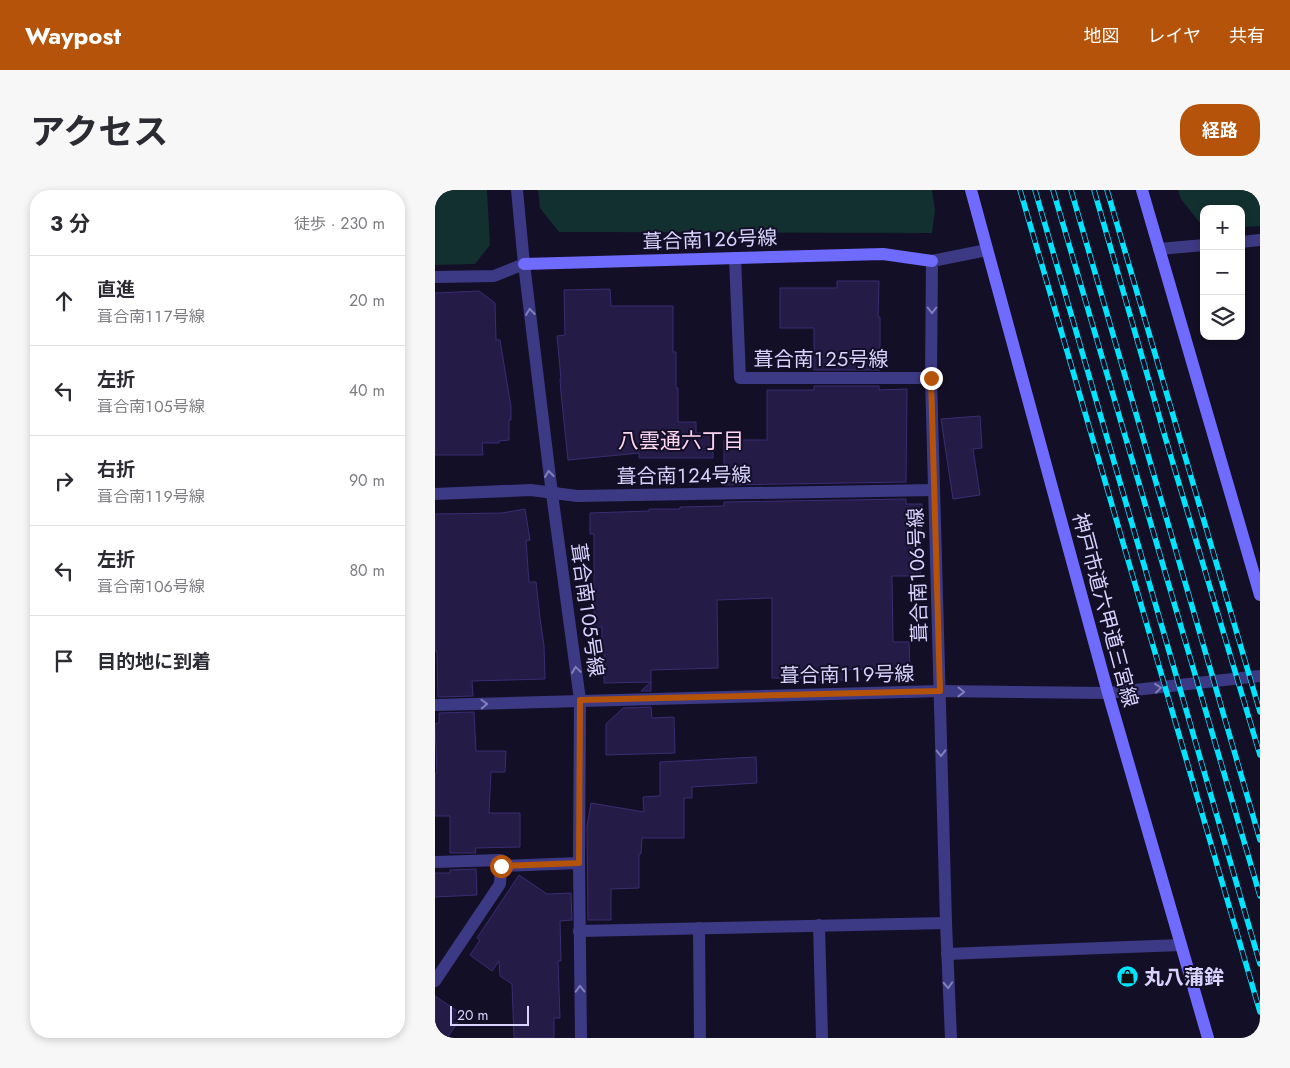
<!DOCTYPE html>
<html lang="ja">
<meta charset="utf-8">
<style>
body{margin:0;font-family:Jost,"Noto Sans JP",sans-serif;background:#f7f7f7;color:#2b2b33}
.controls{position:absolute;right:15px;top:15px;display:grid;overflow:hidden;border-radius:10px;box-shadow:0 2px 8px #0003}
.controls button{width:45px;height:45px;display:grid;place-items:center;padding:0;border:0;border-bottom:1px solid #e1e1e2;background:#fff;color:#2b2b33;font:25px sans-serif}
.scale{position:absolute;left:15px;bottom:12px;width:79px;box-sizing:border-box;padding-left:5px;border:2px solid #d9d4ff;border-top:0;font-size:14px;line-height:18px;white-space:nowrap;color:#d9d4ff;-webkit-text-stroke:4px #130f26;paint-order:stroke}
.stop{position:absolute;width:15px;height:15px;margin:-11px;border:4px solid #b45309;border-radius:50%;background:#fff}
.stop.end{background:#b45309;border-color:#fff;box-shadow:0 1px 5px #0008}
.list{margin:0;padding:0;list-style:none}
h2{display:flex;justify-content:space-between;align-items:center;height:65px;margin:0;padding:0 20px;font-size:21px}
h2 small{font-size:16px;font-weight:400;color:#7c7c81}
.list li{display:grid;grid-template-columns:32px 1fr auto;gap:15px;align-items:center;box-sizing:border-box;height:90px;padding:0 20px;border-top:1px solid #e1e1e2}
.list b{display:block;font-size:19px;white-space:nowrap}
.list p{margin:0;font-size:16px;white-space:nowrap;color:#7c7c81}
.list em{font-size:16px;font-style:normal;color:#7c7c81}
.icon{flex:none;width:28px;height:28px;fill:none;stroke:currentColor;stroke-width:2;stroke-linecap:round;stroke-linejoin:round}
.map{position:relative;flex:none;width:825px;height:848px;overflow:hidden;border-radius:20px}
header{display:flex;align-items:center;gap:30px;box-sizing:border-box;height:70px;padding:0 25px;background:#b45309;color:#fff}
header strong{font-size:24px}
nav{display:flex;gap:28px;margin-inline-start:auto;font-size:18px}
.intro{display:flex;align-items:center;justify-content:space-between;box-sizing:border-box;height:120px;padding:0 30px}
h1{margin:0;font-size:35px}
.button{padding:12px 22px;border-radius:20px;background:#b45309;color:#fff;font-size:18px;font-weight:700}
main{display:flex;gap:30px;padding:0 30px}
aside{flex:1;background:#fff;border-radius:20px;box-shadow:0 2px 8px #0003}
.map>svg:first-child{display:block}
.green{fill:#12302f}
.building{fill:#241b47;stroke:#3b2d73}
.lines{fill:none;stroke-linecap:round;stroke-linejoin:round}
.street{stroke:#3d3a85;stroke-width:12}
.secondary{stroke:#6f6bff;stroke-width:12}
.rail-casing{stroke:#00e5ff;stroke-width:5.5}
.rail{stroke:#130f26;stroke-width:4;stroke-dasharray:11;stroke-linecap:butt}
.oneway{stroke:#837fbc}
.route{stroke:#b45309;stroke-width:6}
.labels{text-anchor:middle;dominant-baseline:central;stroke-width:4;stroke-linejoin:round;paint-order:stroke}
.street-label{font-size:20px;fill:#d9d4ff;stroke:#130f26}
.poi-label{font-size:20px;font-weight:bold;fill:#d9d4ff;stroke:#130f26;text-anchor:start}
.neighbourhood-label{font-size:21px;fill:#ffd6f0;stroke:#130f26}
</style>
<header>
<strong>Waypost</strong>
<nav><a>地図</a><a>レイヤ</a><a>共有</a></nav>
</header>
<div class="intro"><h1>アクセス</h1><a class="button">経路</a></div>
<main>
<aside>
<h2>3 分<small>徒歩 · 230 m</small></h2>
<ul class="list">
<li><svg class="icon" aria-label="ahead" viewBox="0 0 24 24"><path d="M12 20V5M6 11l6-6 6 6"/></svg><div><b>直進</b><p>葺合南１１７号線</p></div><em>20 m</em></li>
<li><svg class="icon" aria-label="left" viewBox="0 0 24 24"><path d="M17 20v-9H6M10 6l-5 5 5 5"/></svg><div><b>左折</b><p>葺合南１０５号線</p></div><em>40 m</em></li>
<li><svg class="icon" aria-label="right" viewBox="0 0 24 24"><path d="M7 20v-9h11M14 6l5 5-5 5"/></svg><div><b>右折</b><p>葺合南１１９号線</p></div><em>90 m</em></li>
<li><svg class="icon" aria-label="left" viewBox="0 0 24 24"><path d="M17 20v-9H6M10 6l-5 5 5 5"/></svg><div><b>左折</b><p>葺合南１０６号線</p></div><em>80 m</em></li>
<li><svg class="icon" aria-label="arrive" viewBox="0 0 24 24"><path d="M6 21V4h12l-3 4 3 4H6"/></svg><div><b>目的地に到着</b></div></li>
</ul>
</aside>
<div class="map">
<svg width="825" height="848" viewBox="0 0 825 848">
<rect width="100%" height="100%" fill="#130f26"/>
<g class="green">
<path d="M0,0H52L55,55L40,74L0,75Z"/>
<path d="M103,0H497L500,20L497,43L124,42L105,18Z"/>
<path d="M743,0H825V36L806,37V19H769V38L746,9Z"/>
</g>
<g class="building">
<path d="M402,91H444L443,127H445V180H379V138H345V98H402Z"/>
<path d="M175,99L176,116H238V162H241V198H243V232H261V243H278V268H204V263L133,270L126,203L125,189H126L122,146L130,145L129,100Z"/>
<path d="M44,101L60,113L61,150H65L76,217V230H74V250L64,251V253H47L48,265H0V103Z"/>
<path d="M379,196H444V200L472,199L471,292L289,295V250H332V200H379Z"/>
<path d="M545,226L547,258L538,259L545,305L518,309L506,229Z"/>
<path d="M471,309V314H487L485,386H457L458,452H474L475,478L411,480V490H379V488H337V408L282,410L283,478L216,480V501H206L216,492L169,493V459H167V437H159V344H155V323L214,321V319H245V317L289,316V312Z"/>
<path d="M90,319L95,350L91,351L94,392H101L105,428L109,456L110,489L37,491L38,506L3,507L2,461H0V324L67,323Z"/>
<path d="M216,517L217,528L239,527L240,563L171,565V534L188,518Z"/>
<path d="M39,522L41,561H71L70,582H56L54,623H85V657L40,658L41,663H15V626H0V583H2L0,534L4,533V523Z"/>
<path d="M321,567L322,593L257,597V608H249V648H207L206,664H204V698L176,699V730H153L152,637L156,613L209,622L208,607L225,606V572Z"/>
<path d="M41,679L42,705L0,707V683H15V680Z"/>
<path d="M84,685L112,704L136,703L137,730L125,731L126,771H123L125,828H119V848H79L77,794L65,786L64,771L57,781L35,765L45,750L42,748Z"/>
<path d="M0,806L28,825L12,848H0Z"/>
</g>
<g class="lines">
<g class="street">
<path d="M82,0L89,74L117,304L145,510L144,673L146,848"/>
<path d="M806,52L825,50"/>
<path d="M724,59L769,55"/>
<path d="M300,68L305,188H496"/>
<path d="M0,87L59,86L89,74"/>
<path d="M0,304L96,300L142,306L499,300"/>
<path d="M0,515L505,501L673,503L825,486"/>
<path d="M0,672L66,670V676"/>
<path d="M384,735L387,848"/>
<path d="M264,738L265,848"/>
<path d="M144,741L511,733"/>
<path d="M512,764L746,755"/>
<path d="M0,791L65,694L66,676L144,673"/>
<path d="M516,848L511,733L496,188L497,71L552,60"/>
</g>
<g class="secondary">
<path d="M536,0L673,503L773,848"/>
<path d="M707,0L825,405"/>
<path d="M89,74L448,64L497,71"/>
</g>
<defs>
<g id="rail">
<path d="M585,0L825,822"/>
<path d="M600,0L825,774"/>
<path d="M618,0L825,706"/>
<path d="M636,0L825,650"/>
<path d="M659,0L731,250L825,565"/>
<path d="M672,0L825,522"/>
</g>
</defs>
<use href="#rail" class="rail-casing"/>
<use href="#rail" class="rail"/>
</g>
<defs><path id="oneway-chevron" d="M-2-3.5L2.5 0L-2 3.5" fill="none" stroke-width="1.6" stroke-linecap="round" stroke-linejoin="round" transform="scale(1.25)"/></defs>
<g class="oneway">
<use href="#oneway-chevron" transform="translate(497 120) rotate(90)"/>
<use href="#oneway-chevron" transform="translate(95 122) rotate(-97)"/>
<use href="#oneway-chevron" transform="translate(114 284) rotate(-97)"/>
<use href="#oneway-chevron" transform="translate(141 480) rotate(-98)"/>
<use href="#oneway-chevron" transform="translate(723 498) rotate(-7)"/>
<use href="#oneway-chevron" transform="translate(526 502) rotate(1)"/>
<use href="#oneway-chevron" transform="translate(49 514) rotate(-2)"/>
<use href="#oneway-chevron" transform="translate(506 563) rotate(89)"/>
<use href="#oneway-chevron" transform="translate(513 795) rotate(87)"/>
<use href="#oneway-chevron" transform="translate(145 799) rotate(-91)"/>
</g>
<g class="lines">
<path class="route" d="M66,676L144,673L145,510L505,501L496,188"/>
</g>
<defs>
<symbol id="shop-disc" viewBox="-11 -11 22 22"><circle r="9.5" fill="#00e5ff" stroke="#130f26"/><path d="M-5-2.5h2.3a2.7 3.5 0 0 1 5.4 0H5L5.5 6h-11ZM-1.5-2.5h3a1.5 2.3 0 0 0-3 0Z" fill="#111"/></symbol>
</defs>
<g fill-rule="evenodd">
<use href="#shop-disc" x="680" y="774" width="25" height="25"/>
</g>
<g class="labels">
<g class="street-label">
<text transform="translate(275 50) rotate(-2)">葺合南１２６号線</text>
<text x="386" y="169">葺合南１２５号線</text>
<text transform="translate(249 286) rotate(-1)">葺合南１２４号線</text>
<text transform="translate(483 385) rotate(-92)">葺合南１０６号線</text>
<text transform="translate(152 420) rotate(82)">葺合南１０５号線</text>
<text transform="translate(670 420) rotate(75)">神戸市道六甲道三宮線</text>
<text transform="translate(412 485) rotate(-1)">葺合南１１９号線</text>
</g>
<g class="poi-label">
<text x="709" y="787">丸八蒲鉾</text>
</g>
<g class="neighbourhood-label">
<text x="246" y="251">八雲通六丁目</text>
</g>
</g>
</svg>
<div class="controls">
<button>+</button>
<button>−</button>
<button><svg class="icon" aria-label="layers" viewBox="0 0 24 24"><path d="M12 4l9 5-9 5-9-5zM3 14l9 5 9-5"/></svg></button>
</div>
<div class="scale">20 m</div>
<div class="stop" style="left:66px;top:676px"></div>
<div class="stop end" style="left:496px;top:188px"></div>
</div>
</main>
